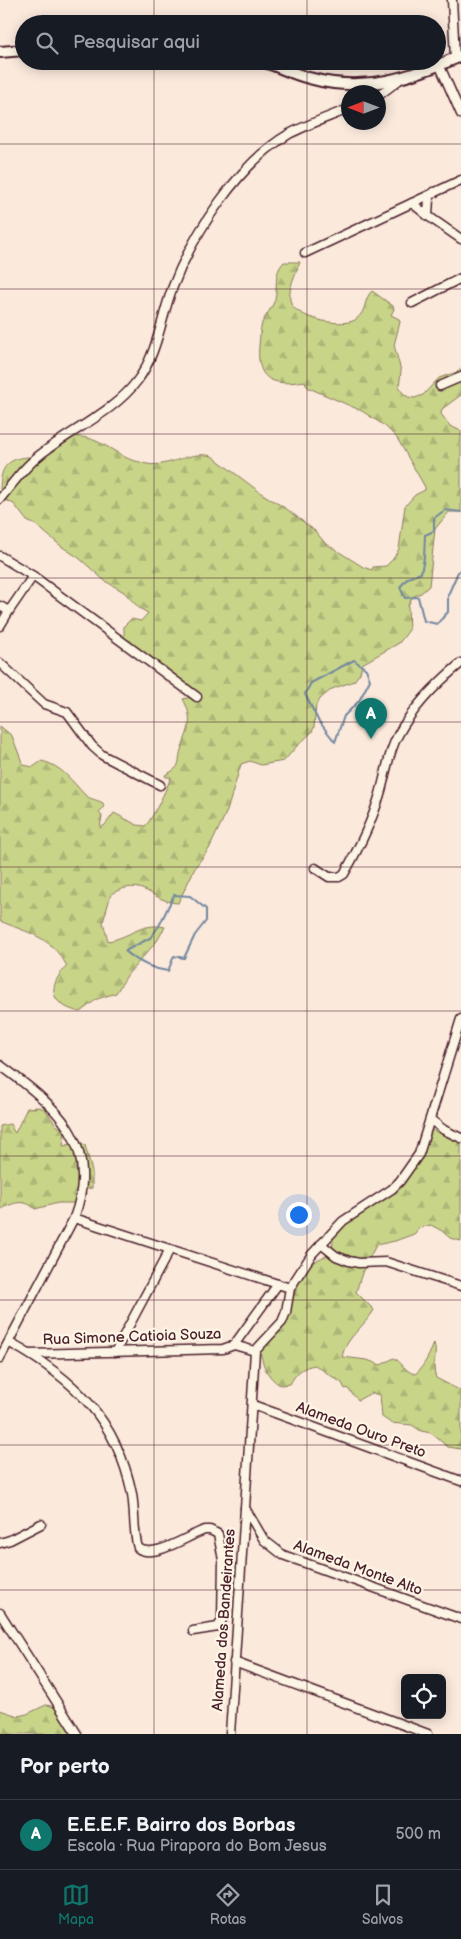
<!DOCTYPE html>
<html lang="pt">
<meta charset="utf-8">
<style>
body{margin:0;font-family:"Balsamiq Sans",sans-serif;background:#20242c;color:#f1f3f6}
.controls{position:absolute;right:15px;bottom:15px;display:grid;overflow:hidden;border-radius:8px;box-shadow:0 2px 12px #0003}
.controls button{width:45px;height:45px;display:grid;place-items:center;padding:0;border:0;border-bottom:1px solid #363941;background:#171b24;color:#f1f3f6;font:25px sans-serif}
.compass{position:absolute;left:341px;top:85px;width:45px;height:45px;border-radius:50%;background:#171b24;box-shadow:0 2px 12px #0003;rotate:270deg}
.you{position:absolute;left:298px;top:1214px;width:18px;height:18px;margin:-12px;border:4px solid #fff;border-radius:50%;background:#1a73e8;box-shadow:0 0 0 8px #1a73e833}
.badge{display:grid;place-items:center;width:32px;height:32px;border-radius:50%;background:#0f766e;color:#fff;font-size:16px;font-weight:700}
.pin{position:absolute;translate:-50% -41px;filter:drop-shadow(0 1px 2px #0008)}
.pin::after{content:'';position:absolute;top:26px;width:18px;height:15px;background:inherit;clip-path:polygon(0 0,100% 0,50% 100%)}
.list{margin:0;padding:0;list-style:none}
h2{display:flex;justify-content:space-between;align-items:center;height:65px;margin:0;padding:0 20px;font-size:21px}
h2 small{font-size:16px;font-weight:400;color:#9ea1a6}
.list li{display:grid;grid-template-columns:32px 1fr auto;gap:15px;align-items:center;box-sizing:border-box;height:70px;padding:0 20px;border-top:1px solid #363941}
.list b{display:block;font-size:19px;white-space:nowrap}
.list p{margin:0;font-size:16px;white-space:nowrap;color:#9ea1a6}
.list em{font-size:16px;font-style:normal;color:#9ea1a6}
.icon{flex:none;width:28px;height:28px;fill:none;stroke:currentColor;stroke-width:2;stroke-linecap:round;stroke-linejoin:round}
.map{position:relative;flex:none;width:461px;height:1734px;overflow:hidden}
.search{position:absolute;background:#171b24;box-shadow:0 2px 12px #0003;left:15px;right:15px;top:15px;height:55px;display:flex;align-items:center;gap:12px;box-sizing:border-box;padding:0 18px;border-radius:28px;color:#9ea1a6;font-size:19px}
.sheet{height:135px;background:#171b24}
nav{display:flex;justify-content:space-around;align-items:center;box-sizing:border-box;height:70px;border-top:1px solid #363941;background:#171b24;font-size:14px;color:#9ea1a6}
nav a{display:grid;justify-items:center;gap:2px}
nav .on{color:#0f766e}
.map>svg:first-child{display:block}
.forest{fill:url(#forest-firs);stroke:#897a5a}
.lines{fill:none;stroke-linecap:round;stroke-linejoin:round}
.stream{stroke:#72879f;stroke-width:2}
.minor-casing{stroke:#4a1f2b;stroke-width:11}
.major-casing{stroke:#4a1f2b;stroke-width:14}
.minor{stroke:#fcf5e5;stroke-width:8}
.major{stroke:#fcf5e5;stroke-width:10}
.grid{fill:none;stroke:#4a1f2b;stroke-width:1;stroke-opacity:0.55}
.labels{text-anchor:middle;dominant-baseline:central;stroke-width:4.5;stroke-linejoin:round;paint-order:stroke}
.street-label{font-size:15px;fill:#4a1f2b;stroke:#fcf5e5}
</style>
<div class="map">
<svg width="461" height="1734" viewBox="0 0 461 1734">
<defs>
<pattern id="forest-firs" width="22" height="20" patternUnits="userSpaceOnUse" patternTransform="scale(1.25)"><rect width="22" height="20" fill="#c8d589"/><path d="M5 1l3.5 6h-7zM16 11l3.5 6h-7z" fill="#adb676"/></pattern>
</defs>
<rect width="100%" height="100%" fill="#fbe9dc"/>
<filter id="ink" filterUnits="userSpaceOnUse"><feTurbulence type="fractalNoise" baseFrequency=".02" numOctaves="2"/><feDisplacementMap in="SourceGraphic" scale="10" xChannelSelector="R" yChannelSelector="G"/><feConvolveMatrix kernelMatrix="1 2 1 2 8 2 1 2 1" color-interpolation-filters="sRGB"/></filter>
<g filter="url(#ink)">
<g class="forest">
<path d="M284,262H300C296,273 288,288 290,300C292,318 341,328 355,320C368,311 363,299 372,291L393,306L394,309L391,315L399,319L400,322L394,345L401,371L399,388L402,392L408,397L415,398L423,395L439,378L457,372L461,369V395L442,409L441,414L450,426L461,431V512H449L435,529L429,586L421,593L412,597L408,606L409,630L399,643L362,664L360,673L354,681L332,689L321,698L316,705L314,727L312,732L296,747L284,761L261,765L250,761L241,764L227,811L209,849L196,866L178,903C151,902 144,875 111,894L103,922L108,941C131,937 141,922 165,927L157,941L128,974L116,993L97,999L80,1012C50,1005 46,987 67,966C49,935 30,934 0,921V726L12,736L23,765L33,767L42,761C62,766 72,781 85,795C89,799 98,800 103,803L104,806L99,813L102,816L100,828L105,825L114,813L137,825L145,826C151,822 168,786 171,777H166L165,775C184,766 176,763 182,747C189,728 194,719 183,699L196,696V693L192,687L179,680L166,667L143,654L124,639V626L131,619L141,621L148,613L139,608L124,592L105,581L79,558L61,546L36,525L27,521L14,504L0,497C0,474 1,459 28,457L31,463H34L75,437C94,435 112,451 129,459C134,461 141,462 147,464C170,468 189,450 212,456L261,493L288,510L315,531L325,543L363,567L372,570L373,567L386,566L393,559L399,549L405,506L415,495L425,490V487L397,438L385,426L362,411L309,388L306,385L305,381C274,386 256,382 259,346C260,338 260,330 262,323C265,316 271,310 274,302C279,289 272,274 284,262Z"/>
<path d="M38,1107L45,1109L56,1125L65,1131L63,1146C71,1145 77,1139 85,1145L92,1171V1188L86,1189L79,1201L75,1203H58L35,1209C24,1198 12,1203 0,1210V1126L10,1124L14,1132L15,1133L27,1108Z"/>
<path d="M432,1130L461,1142V1241L450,1238L442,1231L431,1225L421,1227L414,1234L395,1241L376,1245L362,1273L356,1292L374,1310C365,1326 345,1338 342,1357L367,1360L381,1365L394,1358C402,1362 405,1372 415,1374C422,1370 431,1352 434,1343C438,1355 431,1366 436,1378L461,1391V1449L448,1447L431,1433L421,1431L412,1425L391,1423L382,1417L380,1395L371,1393L358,1400L347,1388L345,1389L342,1383L315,1365C302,1367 296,1373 290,1384L280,1385C267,1377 263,1366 260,1351C270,1336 282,1321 290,1305C302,1279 300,1263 332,1254L333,1239L336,1232L341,1227L397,1184L427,1135Z"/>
<path d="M46,1705L56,1707L74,1734H0V1710L18,1716L27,1714Z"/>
</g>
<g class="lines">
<g class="stream">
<path d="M461,512L445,510L434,518V531L425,535L424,558L421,573L408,578L400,587L405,598L418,597L424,621L437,624L448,612V595L458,572L461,570"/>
<path d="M354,660L366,669L370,680L359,701L344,716L335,742L318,720L305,694L311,683Z"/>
<path d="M174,895L190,896L206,909V921L195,935L184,958L174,956L168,971C151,969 138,962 125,951L150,938L159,926Z"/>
</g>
<defs>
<g id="minor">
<path d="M452,0L455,58"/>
<path d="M439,64L461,114"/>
<path d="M378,96L399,80"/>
<path d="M434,192L429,198L428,216L461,239"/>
<path d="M412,203L461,180"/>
<path d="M305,253L412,203L428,216"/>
<path d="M412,303L461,278"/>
<path d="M440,386L461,377"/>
<path d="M0,499C13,483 25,466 41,454C72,429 113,413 137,381C157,355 161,319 172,289C192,235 239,163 289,134C308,124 329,117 348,109"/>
<path d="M0,556L33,576L9,611"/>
<path d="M33,576L197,697"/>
<path d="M0,606L9,611L0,626"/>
<path d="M0,663L44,704L67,712L92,746L102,755L160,785"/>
<path d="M315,868L329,877H339L344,874C359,848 372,822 380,794C386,774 388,753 398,735C413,707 437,683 461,663"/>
<path d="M461,1019L419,1154L400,1181L392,1189L343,1221L312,1254L290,1288L286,1312L282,1322L255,1351L245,1508L264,1540L283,1555L461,1619"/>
<path d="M0,1065C55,1105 102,1143 74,1218L0,1358"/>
<path d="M431,1120L444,1130L461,1138"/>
<path d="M74,1218L290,1288"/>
<path d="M321,1244L336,1256L349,1261L359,1263L386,1262L461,1286"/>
<path d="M10,1343C74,1378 117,1420 132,1494C135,1512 133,1531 138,1548C154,1560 188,1535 205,1530H210L218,1534L223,1560L222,1620L218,1627L193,1631"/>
<path d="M234,1345L255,1351"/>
<path d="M115,1352L170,1249"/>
<path d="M30,1354L223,1349L234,1345L278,1284"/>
<path d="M253,1405L461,1481"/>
<path d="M0,1543L10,1540L41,1524"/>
<path d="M0,1613L77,1734"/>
<path d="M234,1662L428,1734"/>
<path d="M230,1734L245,1508"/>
</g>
<g id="major">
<path d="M0,52L24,50"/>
<path d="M262,61C278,66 293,74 309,78C366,94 409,77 461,56"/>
</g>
</defs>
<use href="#minor" class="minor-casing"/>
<use href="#major" class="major-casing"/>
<use href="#minor" class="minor"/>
<use href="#major" class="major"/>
</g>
</g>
<path class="grid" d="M154,0V24M307,0V24M154,61V1734M307,61V1734M0,144H461M0,289H461M0,434H461M0,578H461M0,722H461M0,867H461M0,1011H461M0,1156H461M0,1300H461M0,1445H461M0,1590H461"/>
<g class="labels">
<g class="street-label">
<text transform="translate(132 1337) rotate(-2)">Rua Simone Catioia Souza</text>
<text transform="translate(361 1430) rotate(20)">Alameda Ouro Preto</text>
<text transform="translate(358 1568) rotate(20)">Alameda Monte Alto</text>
<text transform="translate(224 1620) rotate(-86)">Alameda dos Bandeirantes</text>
</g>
</g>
</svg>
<div class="controls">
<button><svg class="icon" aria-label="locate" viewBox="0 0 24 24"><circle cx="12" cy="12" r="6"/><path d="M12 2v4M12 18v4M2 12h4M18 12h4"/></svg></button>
</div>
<svg class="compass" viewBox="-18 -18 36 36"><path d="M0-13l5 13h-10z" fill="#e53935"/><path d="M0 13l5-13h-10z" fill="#9ea1a6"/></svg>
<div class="you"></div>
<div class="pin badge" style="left:371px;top:739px">A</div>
<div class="search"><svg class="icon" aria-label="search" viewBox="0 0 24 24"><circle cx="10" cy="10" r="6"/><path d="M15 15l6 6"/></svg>Pesquisar aqui</div>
</div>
<section class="sheet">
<h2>Por perto<small></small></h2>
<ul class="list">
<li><span class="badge">A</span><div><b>E.E.E.F. Bairro dos Borbas</b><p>Escola · Rua Pirapora do Bom Jesus</p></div><em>500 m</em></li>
</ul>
</section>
<nav>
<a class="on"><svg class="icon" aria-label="map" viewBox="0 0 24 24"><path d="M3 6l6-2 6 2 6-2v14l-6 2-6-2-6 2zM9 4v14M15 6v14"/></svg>Mapa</a>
<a><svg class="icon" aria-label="directions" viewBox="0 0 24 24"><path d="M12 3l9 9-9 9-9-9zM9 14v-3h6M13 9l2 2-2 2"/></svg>Rotas</a>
<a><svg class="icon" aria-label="saved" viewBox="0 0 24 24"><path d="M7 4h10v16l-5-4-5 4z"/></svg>Salvos</a>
</nav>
